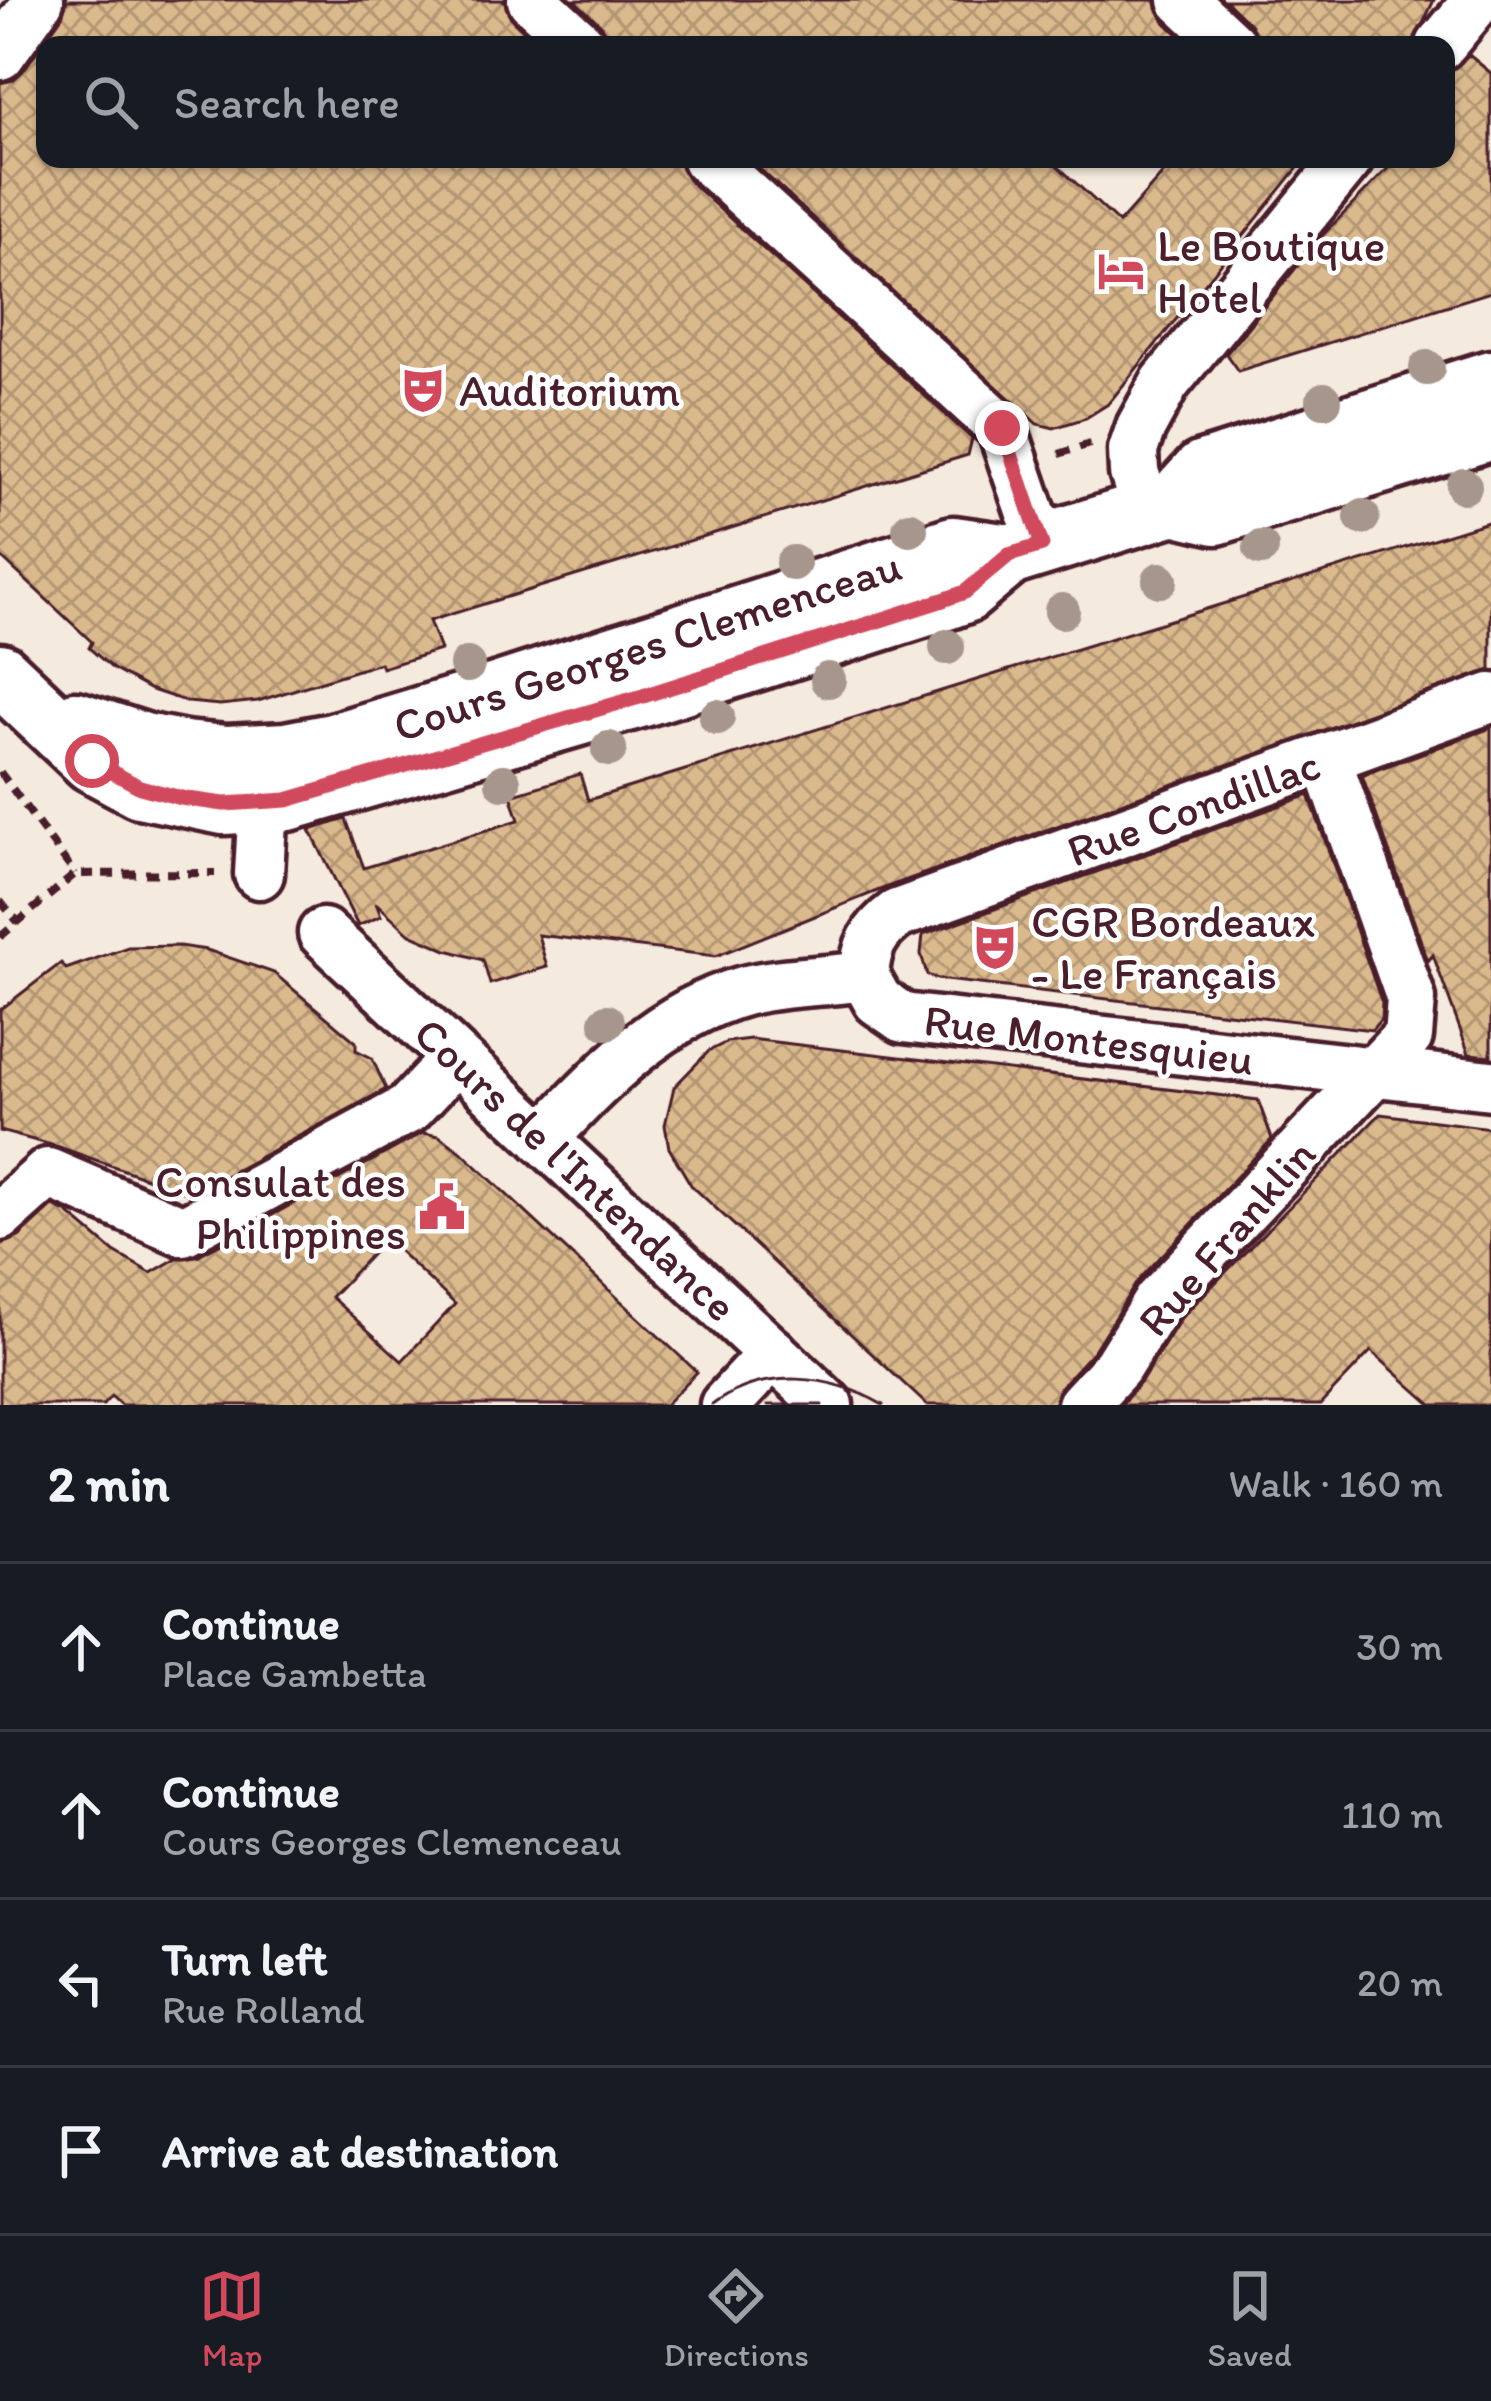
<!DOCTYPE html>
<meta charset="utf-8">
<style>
body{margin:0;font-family:Itim,sans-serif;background:#242831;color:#f1f3f6}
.stop{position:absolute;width:36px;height:36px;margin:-27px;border:9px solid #d1495b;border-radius:50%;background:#fff}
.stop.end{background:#d1495b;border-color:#fff;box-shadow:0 3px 12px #0008}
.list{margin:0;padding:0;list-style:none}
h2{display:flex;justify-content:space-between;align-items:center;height:156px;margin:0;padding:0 48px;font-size:51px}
h2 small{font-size:39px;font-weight:400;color:#9ea1a6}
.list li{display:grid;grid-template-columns:78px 1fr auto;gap:36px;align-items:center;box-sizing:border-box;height:168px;padding:0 48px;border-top:3px solid #363941}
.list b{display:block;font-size:45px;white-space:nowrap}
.list p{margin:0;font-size:39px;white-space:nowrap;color:#9ea1a6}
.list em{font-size:39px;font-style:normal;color:#9ea1a6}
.icon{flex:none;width:66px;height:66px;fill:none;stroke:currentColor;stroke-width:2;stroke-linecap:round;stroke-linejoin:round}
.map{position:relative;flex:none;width:1491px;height:1405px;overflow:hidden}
.search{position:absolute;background:#171b24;box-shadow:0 3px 9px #0004;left:36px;right:36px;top:36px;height:132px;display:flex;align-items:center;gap:30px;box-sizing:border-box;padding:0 42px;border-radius:24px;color:#9ea1a6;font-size:45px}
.sheet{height:828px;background:#171b24}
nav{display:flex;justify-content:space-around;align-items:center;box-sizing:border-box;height:168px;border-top:3px solid #363941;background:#171b24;font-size:33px;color:#9ea1a6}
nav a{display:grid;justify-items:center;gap:6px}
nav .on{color:#d1495b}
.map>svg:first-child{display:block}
.building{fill:url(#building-cross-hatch);stroke:#4a1f2b;stroke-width:3;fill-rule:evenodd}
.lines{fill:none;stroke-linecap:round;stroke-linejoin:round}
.minor-casing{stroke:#4a1f2b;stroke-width:57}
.major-casing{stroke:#4a1f2b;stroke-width:69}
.path{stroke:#4a1f2b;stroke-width:8;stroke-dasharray:12 9;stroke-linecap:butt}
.minor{stroke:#fff;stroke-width:48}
.major{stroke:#fff;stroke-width:60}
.tram{stroke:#4a1f2b;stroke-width:3}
.tree{fill:#a6968c}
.route{stroke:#d1495b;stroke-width:15}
.labels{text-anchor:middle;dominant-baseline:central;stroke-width:9;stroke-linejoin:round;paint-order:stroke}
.poi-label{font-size:45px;fill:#4a1f2b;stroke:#fff;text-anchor:start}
.street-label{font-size:45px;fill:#4a1f2b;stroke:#fff}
</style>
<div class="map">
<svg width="1491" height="1405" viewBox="0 0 1491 1405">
<defs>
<pattern id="building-cross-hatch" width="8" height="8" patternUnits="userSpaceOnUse" patternTransform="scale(3)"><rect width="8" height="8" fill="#dab98d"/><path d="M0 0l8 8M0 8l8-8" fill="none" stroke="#b39673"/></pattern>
</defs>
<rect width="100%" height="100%" fill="#f4eadd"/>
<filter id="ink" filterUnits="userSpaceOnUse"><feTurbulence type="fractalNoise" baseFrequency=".00833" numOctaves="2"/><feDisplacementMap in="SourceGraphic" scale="24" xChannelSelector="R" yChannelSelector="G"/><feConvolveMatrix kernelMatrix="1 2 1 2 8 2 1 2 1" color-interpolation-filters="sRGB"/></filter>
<g filter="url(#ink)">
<g class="building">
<path d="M67,0H504L512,20L539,45H45V159H679L688,180L972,439L968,455L429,621L440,650L382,668L380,663L258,701L220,705L188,702L149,689L113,669L89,648L92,642L0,556V83L13,80L23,71L62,16Z"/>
<path d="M574,0H1155L1163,20L1189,45H609L601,25Z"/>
<path d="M1225,0H1434L1413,45H1259L1251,25Z"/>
<path d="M1469,55L1491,73V292L1238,371L1226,354L1321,237L1397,159H1446V72Z"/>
<path d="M749,159H1050L1119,223L1176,159H1305L1108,404L1086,418L1054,428L1037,424Z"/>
<path d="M1491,521V670L887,887L716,956L538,935L547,967L490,984L483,960L447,950L410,934L376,903L381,916L358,926L310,830L346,819L364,868L519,820L511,795L580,774L588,800Z"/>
<path d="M1491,728V1056L1469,1054L1433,955L1428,961L1362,775Z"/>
<path d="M1309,795L1382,1003L1381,1019L1372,1030L937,979L927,975L921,954L923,935Z"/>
<path d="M179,946L207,950L274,973L356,1042V1050L372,1058L386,1089L192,1194L59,1147L0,1131V1010L61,963L66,969L128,947Z"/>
<path d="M750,1039L1258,1100L1272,1139L1137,1282L1094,1350L1060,1387L1054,1405H927L691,1185L669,1148L665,1125L674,1087L709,1051L727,1042Z"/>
<path d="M1380,1114L1491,1128V1405H1432L1371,1351L1320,1405H1121L1141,1382L1181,1318Z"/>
<path d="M423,1133L439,1136L460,1151L697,1372L665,1405H121L111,1396L103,1405H0V1244L19,1237L53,1206L68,1213L114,1252L151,1273L177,1258L197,1256ZM386,1239L455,1304L402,1361L331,1297Z"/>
</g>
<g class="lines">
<defs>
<g id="minor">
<path d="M532,0L581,45"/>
<path d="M1183,0L1231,45"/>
<path d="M1441,45L1478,0"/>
<path d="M0,55L39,0"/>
<path d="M707,159L1002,428L1042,545"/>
<path d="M1147,512L1134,472L1133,450L1141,427L1165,383L1348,159"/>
<path d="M259,874L263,802"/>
<path d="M323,933L828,1405"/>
<path d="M864,976C866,946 873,932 897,914L1491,698"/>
<path d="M864,976L878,1001L903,1018L1491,1085"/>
<path d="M543,1139C600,1078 661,1014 744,991C781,981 825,982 864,976"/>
<path d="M0,1216L48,1173L183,1231L408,1109L456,1058"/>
<path d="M725,1405L773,1353"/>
<path d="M1082,1405L1117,1367L1158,1301L1408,1036L1411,999L1326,758"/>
</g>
<g id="major">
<path d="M1174,504L1203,472L1491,381"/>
<path d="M0,674L92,761L140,787L224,804L288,800L643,696L943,600L965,592L1009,555L1147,512L1174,504L1216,514L1491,429"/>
<path d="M76,722L144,744L185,752L227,756L286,753L333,744L472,702L953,547L1009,555"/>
</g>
</defs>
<use href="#minor" class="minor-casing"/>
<use href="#major" class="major-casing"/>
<g class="path">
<path d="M1059,454L1090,444"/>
<path d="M0,772L75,874"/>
<path d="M0,901L18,922"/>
<path d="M0,937L75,874L215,873"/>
</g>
<use href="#minor" class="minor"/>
<use href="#major" class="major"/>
<g class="tram">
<path d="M712,1405C764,1367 830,1374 883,1405"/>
<path d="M768,1405H822"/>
</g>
</g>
<g class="tree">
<circle cx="1427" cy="368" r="18"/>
<circle cx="1324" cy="400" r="18"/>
<circle cx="1464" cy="486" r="18"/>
<circle cx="1362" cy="517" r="18"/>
<circle cx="910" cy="529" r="18"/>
<circle cx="1261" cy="548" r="18"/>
<circle cx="793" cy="563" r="18"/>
<circle cx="1160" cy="580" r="18"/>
<circle cx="1062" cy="611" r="18"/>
<circle cx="947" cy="647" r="18"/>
<circle cx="467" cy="665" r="18"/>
<circle cx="828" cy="680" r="18"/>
<circle cx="717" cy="717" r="18"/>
<circle cx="609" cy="749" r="18"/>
<circle cx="503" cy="782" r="18"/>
<circle cx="607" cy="1022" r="18"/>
</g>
</g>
<g class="lines" filter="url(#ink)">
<path class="route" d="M92,761L140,787L181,798L224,804L287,800L643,696L943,600L965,592L1009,555L1042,545L1002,428"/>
</g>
<defs>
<symbol id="hotel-bare" viewBox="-9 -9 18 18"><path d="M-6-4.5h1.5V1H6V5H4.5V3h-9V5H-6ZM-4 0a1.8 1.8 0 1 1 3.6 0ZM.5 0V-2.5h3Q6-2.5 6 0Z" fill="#d1495b" stroke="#fff" stroke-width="2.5" paint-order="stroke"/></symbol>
<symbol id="theatre-bare" viewBox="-9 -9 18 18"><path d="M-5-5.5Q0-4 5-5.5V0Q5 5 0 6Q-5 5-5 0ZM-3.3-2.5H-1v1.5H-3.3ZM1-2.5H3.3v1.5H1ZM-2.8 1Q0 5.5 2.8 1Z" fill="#d1495b" stroke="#fff" stroke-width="2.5" paint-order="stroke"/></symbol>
<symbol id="civic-bare" viewBox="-9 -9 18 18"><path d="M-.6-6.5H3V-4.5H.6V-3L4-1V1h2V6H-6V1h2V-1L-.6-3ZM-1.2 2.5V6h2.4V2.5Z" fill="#d1495b" stroke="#fff" stroke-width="2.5" paint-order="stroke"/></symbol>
</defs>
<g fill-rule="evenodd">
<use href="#hotel-bare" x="1088" y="238" width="66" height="66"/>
<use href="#theatre-bare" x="390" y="357" width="66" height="66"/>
<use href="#theatre-bare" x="962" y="914" width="66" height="66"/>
<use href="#civic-bare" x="409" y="1174" width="66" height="66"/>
</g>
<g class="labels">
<g class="poi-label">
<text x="1157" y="245">Le Boutique<tspan x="1157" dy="52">Hotel</tspan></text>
<text x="459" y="390">Auditorium</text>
<text x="1031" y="921">CGR Bordeaux<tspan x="1031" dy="52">- Le Français</tspan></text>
<text x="406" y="1181" text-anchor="end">Consulat des<tspan x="406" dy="52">Philippines</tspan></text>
</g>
<g class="street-label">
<text transform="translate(647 645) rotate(-18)">Cours Georges Clemenceau</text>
<text transform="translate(1193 807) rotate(-20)">Rue Condillac</text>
<text transform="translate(1089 1039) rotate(7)">Rue Montesquieu</text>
<text transform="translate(576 1169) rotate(43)">Cours de l'Intendance</text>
<text transform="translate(1226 1237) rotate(-49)">Rue Franklin</text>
</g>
</g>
</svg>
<div class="stop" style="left:92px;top:761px"></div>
<div class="stop end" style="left:1002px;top:428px"></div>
<div class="search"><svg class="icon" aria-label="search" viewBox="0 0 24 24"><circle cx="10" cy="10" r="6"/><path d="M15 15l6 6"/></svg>Search here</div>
</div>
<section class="sheet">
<h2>2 min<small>Walk · 160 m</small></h2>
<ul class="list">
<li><svg class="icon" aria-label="ahead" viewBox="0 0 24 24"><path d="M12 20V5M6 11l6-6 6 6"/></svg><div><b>Continue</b><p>Place Gambetta</p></div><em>30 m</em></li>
<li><svg class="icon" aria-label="ahead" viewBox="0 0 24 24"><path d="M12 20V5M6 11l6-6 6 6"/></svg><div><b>Continue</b><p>Cours Georges Clemenceau</p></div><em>110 m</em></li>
<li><svg class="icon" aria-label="left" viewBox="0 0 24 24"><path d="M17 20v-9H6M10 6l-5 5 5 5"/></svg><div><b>Turn left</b><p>Rue Rolland</p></div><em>20 m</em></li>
<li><svg class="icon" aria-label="arrive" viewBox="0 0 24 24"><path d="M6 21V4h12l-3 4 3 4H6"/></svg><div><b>Arrive at destination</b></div></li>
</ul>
</section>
<nav>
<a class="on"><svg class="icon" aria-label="map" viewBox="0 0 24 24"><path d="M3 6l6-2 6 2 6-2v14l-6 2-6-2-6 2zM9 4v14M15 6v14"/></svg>Map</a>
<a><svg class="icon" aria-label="directions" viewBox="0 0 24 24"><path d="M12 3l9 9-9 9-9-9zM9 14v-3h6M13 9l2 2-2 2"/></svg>Directions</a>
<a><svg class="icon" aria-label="saved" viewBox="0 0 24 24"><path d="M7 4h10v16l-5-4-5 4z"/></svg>Saved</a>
</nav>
